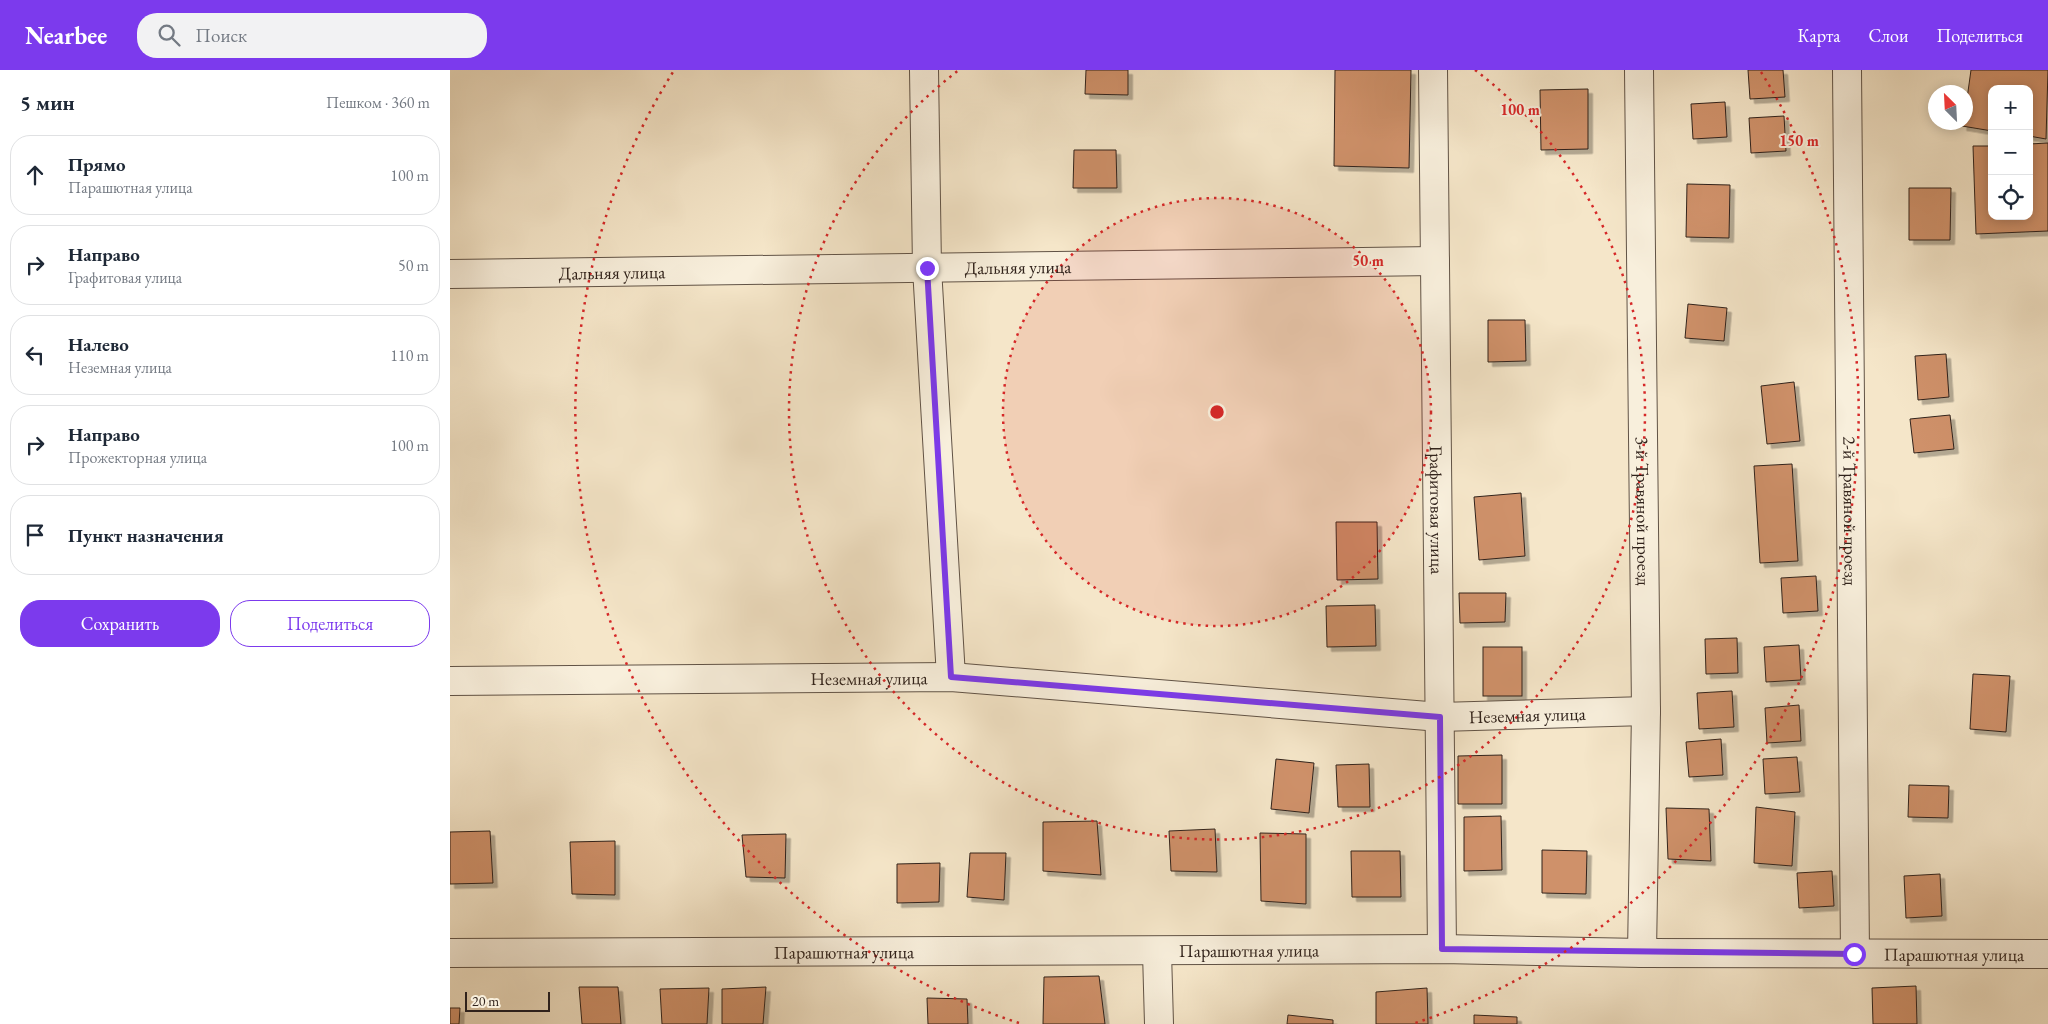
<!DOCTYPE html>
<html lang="ru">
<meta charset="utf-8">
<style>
body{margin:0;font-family:"EB Garamond",serif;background:#f2f2f3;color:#1f2937}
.controls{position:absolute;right:15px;top:15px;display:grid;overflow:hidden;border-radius:10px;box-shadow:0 2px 12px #0003}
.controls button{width:45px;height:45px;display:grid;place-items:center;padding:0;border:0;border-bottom:1px solid #e0e1e3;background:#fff;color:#1f2937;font:25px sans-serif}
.compass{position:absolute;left:1478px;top:15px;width:45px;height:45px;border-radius:50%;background:#fff;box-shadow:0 2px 12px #0003;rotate:336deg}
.scale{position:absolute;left:15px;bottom:12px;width:85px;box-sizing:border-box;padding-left:5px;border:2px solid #30221b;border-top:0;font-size:14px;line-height:18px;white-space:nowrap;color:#30221b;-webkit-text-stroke:4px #f8efdc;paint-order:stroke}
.stop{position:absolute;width:15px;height:15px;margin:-11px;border:4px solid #7c3aed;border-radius:50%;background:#fff}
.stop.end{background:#7c3aed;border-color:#fff;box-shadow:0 1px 5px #0008}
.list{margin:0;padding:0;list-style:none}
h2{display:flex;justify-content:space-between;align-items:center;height:65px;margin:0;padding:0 20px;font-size:21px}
h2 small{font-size:16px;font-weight:400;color:#747a83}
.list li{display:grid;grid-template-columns:32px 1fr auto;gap:15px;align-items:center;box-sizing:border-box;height:80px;margin:0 10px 10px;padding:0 10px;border:1px solid #e0e1e3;border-radius:20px}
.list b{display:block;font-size:19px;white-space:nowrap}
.list p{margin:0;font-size:16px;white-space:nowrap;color:#747a83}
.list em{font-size:16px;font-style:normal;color:#747a83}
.actions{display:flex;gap:10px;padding:15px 20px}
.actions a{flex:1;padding:11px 0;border:1px solid #7c3aed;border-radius:20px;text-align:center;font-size:18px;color:#7c3aed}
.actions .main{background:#7c3aed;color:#fff}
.icon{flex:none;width:28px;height:28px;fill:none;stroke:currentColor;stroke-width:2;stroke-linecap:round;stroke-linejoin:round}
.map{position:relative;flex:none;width:1598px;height:954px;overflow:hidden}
header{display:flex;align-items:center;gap:30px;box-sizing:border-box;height:70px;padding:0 25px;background:#7c3aed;color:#fff}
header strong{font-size:24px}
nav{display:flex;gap:28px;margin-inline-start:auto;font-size:18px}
.search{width:350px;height:45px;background:#f2f2f3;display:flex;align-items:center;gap:12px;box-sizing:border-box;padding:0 18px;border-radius:20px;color:#747a83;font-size:19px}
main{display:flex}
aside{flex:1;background:#fff}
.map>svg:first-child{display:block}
.building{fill:#cf916a;stroke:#30221b;filter:url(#shadow)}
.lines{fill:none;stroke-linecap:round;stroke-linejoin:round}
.minor-casing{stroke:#615346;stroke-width:30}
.minor{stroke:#f8efdc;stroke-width:28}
.route{stroke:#7c3aed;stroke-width:6}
.ring{fill:none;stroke:#d62828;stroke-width:2.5;stroke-dasharray:2.5 5}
.labels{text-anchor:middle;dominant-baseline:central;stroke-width:4;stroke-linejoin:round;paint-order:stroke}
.street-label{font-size:18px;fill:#30221b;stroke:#f8efdc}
.centre{fill:#d62828;stroke:#f8efdc;stroke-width:2.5}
.ring-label{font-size:15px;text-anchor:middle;font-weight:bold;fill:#d62828;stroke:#f8efdc;stroke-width:4;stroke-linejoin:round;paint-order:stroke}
</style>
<header>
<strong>Nearbee</strong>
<div class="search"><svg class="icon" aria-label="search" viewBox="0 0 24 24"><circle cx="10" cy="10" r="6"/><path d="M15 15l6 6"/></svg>Поиск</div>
<nav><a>Карта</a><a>Слои</a><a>Поделиться</a></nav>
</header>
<main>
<aside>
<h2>5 мин<small>Пешком · 360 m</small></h2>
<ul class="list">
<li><svg class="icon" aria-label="ahead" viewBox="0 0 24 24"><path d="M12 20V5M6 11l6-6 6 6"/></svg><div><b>Прямо</b><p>Парашютная улица</p></div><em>100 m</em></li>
<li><svg class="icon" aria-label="right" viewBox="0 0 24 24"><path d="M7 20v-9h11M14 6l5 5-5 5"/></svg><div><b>Направо</b><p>Графитовая улица</p></div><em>50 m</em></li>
<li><svg class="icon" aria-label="left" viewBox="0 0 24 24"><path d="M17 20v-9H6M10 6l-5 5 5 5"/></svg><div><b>Налево</b><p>Неземная улица</p></div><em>110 m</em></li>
<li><svg class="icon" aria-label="right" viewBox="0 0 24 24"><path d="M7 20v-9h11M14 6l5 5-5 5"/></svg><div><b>Направо</b><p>Прожекторная улица</p></div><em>100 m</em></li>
<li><svg class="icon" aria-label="arrive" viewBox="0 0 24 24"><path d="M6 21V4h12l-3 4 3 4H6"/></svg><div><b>Пункт назначения</b></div></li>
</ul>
<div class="actions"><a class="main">Сохранить</a><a>Поделиться</a></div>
</aside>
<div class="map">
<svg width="1598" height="954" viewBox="0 0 1598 954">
<defs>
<filter id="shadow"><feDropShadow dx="4.5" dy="4.5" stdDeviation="0" flood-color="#0004"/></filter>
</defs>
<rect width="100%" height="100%" fill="#f5e6c9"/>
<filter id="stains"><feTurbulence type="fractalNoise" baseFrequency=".004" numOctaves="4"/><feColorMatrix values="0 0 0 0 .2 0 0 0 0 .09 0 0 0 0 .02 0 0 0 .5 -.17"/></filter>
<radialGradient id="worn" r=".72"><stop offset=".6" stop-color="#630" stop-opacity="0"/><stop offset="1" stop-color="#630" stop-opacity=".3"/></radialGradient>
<g class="building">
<path d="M636,0H678V25L635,24Z"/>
<path d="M885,0H961L959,98L884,96Z"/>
<path d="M1298,0H1333L1335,27L1300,29Z"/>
<path d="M1521,0H1598L1596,69L1579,66V19H1542V61L1512,56L1513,52H1516V36Z"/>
<path d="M1138,19V79L1091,80L1090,20Z"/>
<path d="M1275,32L1277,67L1243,69L1241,34Z"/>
<path d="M1334,46L1336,81L1301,83L1299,48Z"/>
<path d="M1598,73V161L1526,164L1523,76H1542V146H1579V74Z"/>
<path d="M624,80H666L667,118H623Z"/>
<path d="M1237,114L1280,115L1279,168L1236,167Z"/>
<path d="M1459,118H1501L1500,170H1459Z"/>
<path d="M1238,234L1277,238L1274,271L1235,268Z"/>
<path d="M1038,250H1075L1076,291L1038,292Z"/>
<path d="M1496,284L1499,327L1468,330L1465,286Z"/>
<path d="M1344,312L1350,371L1317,374L1311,316Z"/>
<path d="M1500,345L1504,379L1464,383L1460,349Z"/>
<path d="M1342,394L1348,491L1310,493L1304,396Z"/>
<path d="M1071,423L1075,486L1029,490L1024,427Z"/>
<path d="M886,452H927L928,509L887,510Z"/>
<path d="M1366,506L1368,541L1333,543L1331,508Z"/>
<path d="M1009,523H1056L1055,552L1010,553Z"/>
<path d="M925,535L926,576L877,577L876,536Z"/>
<path d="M1287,568L1288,603L1256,604L1255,569Z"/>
<path d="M1349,575L1351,610L1316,612L1314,577Z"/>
<rect x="1033" y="577" width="39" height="49"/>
<path d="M1523,604L1560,606L1556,662L1520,659Z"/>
<path d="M1282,621L1284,657L1249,659L1247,623Z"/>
<path d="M1349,635L1351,671L1317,673L1315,638Z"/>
<path d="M1271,669L1273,705L1239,707L1236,672Z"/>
<path d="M1052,685V734H1008V686Z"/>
<path d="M1347,687L1350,722L1315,724L1313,689Z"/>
<path d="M826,689L864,693L859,743L821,739Z"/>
<path d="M919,694L920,737H888L886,695Z"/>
<path d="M1459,715L1499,716L1498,748L1458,747Z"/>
<path d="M1306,737L1345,742L1342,796L1304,793Z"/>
<path d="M1216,738L1259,739L1261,791L1218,789Z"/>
<path d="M1051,746L1052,800L1014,801V747Z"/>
<path d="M647,751L651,805L593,801V752Z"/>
<path d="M765,759L767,802L721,801L719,761Z"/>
<path d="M40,761L43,813L0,814V762Z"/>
<path d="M810,763L856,764V834L811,831Z"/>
<path d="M336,764L335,808L296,807L292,765Z"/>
<path d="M165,771V825L122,824L120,772Z"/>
<path d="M1092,780L1137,781L1136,824L1092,823Z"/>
<path d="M901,781H950L951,827H902Z"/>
<path d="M520,783H556L554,830L517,827Z"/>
<path d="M490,793L489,832L447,833V794Z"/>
<path d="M1382,801L1384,836L1349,838L1347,803Z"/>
<path d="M1490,804L1492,846L1456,848L1454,806Z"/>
<path d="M649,906L655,954H593L594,907Z"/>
<path d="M1466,916L1467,954H1423L1422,918Z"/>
<path d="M129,917H168L171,954H132Z"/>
<path d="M316,917L313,954H272V919Z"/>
<path d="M259,918L257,954H212L210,919Z"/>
<path d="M977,918L978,954H926V922Z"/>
<path d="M477,928L517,929L518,954H478Z"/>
<path d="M0,938H10L9,954H0Z"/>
<path d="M838,945L883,950V954H837Z"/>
<path d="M1024,945L1067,947V954H1024Z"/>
</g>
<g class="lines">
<defs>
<g id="minor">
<path d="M474,0L477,198L501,607"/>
<path id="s1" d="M983,0L992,879"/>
<path id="s2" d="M1189,0L1196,641L1192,883"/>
<path id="s3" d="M1397,0L1405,884"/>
<path id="s4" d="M0,204L985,191"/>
<path id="s5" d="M0,611L501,607L990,647L1196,641"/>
<path d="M707,882L709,954"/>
<path id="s6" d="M0,883L992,879L1192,883L1598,884"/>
</g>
</defs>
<use href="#minor" class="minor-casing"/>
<use href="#minor" class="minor"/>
</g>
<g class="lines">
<path class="route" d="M477,198L501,607L990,647L992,879L1404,884"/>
</g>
<circle cx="767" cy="342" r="214" fill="#d62828" fill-opacity=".12"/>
<g class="ring">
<circle cx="767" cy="342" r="214"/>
<path d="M1025 0A428 428 0 1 1 509 0"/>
<path d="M569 953A642 642 0 0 1 223 2M1311 2A642 642 0 0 1 965 953"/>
</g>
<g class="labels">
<g class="street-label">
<text stroke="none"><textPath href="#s4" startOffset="568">Дальняя улица</textPath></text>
<text stroke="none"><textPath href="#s4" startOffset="162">Дальняя улица</textPath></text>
<text stroke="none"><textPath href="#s1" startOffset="440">Графитовая улица</textPath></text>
<text stroke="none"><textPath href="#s2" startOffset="441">3-й Травяной проезд</textPath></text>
<text stroke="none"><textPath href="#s3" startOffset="441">2-й Травяной проезд</textPath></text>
<text stroke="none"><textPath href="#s5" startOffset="419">Неземная улица</textPath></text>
<text stroke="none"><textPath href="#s5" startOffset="1079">Неземная улица</textPath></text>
<text stroke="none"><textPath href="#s6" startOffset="799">Парашютная улица</textPath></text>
<text stroke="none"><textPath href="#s6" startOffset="394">Парашютная улица</textPath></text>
<text stroke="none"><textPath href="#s6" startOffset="1504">Парашютная улица</textPath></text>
</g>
</g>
<circle cx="767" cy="342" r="8" class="centre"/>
<g class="ring-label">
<text x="1070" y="45">100 m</text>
<text x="1349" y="76">150 m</text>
<text x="918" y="196">50 m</text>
</g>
<rect width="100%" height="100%" filter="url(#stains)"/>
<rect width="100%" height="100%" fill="url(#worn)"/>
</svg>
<div class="controls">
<button>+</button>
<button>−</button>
<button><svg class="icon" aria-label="locate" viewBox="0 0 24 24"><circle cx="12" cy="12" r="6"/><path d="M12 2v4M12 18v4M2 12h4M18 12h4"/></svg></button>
</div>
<svg class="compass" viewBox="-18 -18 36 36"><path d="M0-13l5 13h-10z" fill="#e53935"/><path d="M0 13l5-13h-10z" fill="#747a83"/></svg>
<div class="scale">20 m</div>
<div class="stop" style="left:1404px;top:884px"></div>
<div class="stop end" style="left:477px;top:198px"></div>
</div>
</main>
